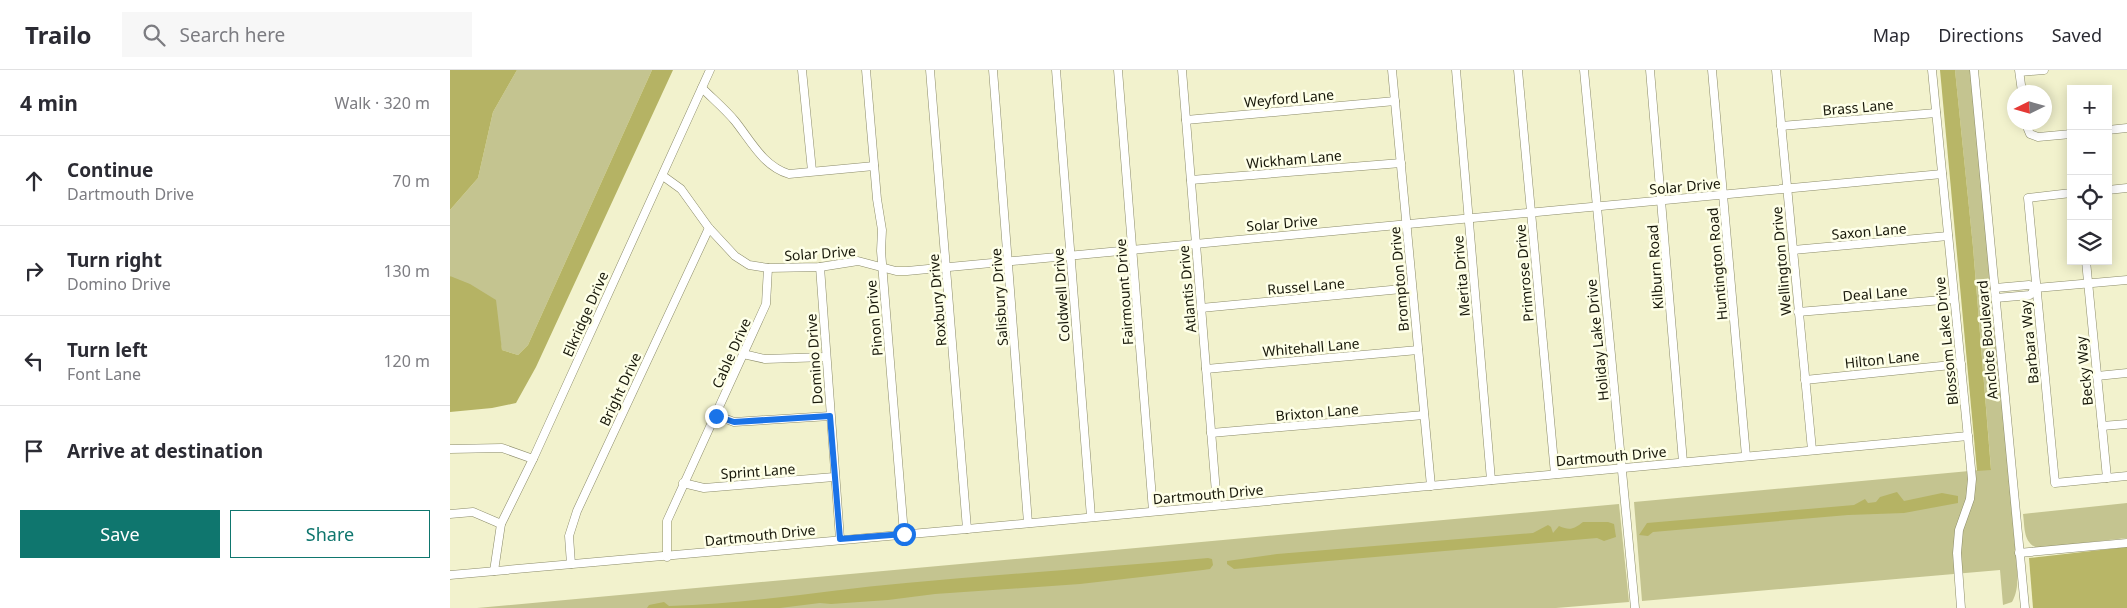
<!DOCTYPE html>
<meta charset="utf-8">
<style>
body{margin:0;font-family:"Noto Sans",sans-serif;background:#f7f7f7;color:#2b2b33}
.controls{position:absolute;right:15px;top:15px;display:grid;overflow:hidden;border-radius:0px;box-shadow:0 2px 12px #0003}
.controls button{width:45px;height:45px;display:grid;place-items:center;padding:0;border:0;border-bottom:1px solid #e1e1e2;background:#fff;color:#2b2b33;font:25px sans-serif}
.compass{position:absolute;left:1557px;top:15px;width:45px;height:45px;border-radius:50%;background:#fff;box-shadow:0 2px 12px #0003;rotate:265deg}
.stop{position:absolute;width:15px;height:15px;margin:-11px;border:4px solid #1a73e8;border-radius:50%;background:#fff}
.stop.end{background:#1a73e8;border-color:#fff;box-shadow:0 1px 5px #0008}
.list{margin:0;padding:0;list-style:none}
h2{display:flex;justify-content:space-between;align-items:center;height:65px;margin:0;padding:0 20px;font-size:21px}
h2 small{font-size:16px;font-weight:400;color:#7c7c81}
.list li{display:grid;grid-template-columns:32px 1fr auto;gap:15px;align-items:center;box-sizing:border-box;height:90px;padding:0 20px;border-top:1px solid #e1e1e2}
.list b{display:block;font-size:19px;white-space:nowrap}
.list p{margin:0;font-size:16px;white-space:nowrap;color:#7c7c81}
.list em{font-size:16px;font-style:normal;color:#7c7c81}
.actions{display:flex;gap:10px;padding:15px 20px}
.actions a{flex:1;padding:11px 0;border:1px solid #0f766e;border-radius:0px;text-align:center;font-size:18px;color:#0f766e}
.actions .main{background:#0f766e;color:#fff}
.icon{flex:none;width:28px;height:28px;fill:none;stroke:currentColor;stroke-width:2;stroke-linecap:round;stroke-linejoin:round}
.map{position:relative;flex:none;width:1677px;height:538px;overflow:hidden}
header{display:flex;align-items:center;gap:30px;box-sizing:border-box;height:70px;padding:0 25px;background:#fff;border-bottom:1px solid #e1e1e2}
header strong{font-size:24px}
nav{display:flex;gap:28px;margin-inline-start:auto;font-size:18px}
.search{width:350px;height:45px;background:#f7f7f7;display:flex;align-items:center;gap:12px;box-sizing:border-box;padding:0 18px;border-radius:0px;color:#7c7c81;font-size:19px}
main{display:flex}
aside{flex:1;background:#fff}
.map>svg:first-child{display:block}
.green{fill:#c4c490}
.forest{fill:#b8b667}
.water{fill:#b5b364}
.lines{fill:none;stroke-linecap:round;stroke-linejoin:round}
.minor-casing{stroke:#8b8b69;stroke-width:9}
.minor{stroke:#fff;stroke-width:8}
.route{stroke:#1a73e8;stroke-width:6}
.labels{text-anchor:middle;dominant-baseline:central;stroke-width:5;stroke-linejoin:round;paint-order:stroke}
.street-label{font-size:14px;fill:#18180a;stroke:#feffe8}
</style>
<header>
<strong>Trailo</strong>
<div class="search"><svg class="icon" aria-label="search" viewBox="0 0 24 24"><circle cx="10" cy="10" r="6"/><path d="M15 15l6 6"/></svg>Search here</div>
<nav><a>Map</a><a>Directions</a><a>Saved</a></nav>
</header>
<main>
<aside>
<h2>4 min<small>Walk · 320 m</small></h2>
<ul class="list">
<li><svg class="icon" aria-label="ahead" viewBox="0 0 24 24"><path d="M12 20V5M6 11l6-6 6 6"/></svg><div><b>Continue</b><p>Dartmouth Drive</p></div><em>70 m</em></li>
<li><svg class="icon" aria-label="right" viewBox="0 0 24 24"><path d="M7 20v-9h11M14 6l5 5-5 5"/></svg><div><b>Turn right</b><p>Domino Drive</p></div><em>130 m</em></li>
<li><svg class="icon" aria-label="left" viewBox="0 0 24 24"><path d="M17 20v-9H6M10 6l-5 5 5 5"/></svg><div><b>Turn left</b><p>Font Lane</p></div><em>120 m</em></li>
<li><svg class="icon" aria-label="arrive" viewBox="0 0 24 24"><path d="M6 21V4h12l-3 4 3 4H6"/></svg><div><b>Arrive at destination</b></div></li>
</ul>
<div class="actions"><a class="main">Save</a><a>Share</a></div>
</aside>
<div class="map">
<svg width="1677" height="538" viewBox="0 0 1677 538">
<rect width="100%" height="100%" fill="#f2f2cd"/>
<g class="green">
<path d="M67,0H202L78,275L68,285L52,280L48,257L0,206V140L28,108L43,42Z"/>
<path d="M1505,0H1521L1566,487C1567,502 1570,518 1562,532L1553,535L1550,500L1192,531L1184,432L1541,399L1523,177Z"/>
<path d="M1677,433V468L1587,478C1573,472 1575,458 1573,444Z"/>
<path d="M1169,434L1179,532L1106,538H27Z"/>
</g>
<g class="forest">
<path d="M1490,0H1505L1523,177L1541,400L1527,401Z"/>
<path d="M1677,477V538H1583L1579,488Z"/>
</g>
<g class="water">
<path d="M0,0H67L43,42L28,108L0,140Z"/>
<path d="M202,0H223L86,297L66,333L42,338L0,342V206L20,214L46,230L52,280L68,285L78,275Z"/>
<path d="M1447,422L1454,431L1492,423L1508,426V433L1454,443L1398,445L1203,462L1198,466L1189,465L1197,453L1404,435L1415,429L1418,433L1426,432L1430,427Z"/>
<path d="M1133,452H1158L1164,454L1166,467L1154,471L1147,468L784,499L777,494V491L827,484L1083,463L1098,455L1101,457L1103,463L1109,456C1120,461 1124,459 1133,452Z"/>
<path d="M758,488L762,489L763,495L760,499L753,500L630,514L485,524L438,530L381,534L370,533L330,538H197L199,535L214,532L219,536C298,534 377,520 456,513C556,504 657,497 758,488Z"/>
</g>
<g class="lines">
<defs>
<g id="minor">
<path d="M352,0L362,101"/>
<path d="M416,0L427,129L432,160L431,181L454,464"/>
<path d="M480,0L517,459"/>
<path d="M543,0L578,453"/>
<path d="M606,0L641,447"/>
<path d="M668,0L703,441"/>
<path d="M732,0L767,435"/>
<path d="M942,0L981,416"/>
<path d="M1006,0L1041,410"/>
<path d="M1068,0L1105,404"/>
<path d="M1134,0L1185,538"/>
<path d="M1200,0L1233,392"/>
<path d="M1262,0L1296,386"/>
<path d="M1326,0L1362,380"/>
<path d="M1482,0L1522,409L1520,429L1509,460L1507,483L1511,538"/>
<path d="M1524,0L1575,538"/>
<path d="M1569,0L1572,22"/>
<path d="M1570,2L1594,0"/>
<path d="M252,18C263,29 275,39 285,51C301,71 313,96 339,104L424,96"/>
<path d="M736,50L945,31"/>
<path d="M1575,52L1580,64L1588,67L1621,64"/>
<path d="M1331,56L1486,43"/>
<path d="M1658,60L1677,58"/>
<path d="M213,106L231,119L259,158L285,186L299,195L318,198L370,197L408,191L446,201H457L1492,104"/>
<path d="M741,110L951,93"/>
<path d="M1658,120L1677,118"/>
<path d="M1621,123L1578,128L1605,413L1677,406"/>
<path d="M1343,180L1498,166"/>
<path d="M1636,191L1657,408"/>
<path d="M370,197L390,469"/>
<path d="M1545,218L1579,215L1586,218L1677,210"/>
<path d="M1546,228L1580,225L1586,218"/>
<path d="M751,238L962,218"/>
<path d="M1348,242L1504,229"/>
<path d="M293,284L315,289L376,287"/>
<path d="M756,299L968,280"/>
<path d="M1647,306L1677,303"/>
<path d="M1355,310L1511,294"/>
<path d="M266,345L284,352L380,346"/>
<path d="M1652,356L1677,354"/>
<path d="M761,363L974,345"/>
<path d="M0,379L52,378L83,389"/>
<path d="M233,413L254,418L384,407"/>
<path d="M0,444L23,442L51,454"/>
<path d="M1569,483L1677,473"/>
<path d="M217,487V451L316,234L318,198"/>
<path d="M121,494L119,466L127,441L259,158"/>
<path d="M44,501L51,454L83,389L260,0"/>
<path d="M0,505L517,459L1518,366"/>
</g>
</defs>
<use href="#minor" class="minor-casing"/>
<use href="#minor" class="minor"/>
</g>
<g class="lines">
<path class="route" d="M266,346L284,352L380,346L390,469L454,464"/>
</g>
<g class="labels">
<g class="street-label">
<text transform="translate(839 28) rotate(-5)">Weyford Lane</text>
<text transform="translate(1408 37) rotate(-5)">Brass Lane</text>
<text transform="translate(844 89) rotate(-5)">Wickham Lane</text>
<text transform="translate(1235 116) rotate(-5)">Solar Drive</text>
<text transform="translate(832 153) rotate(-5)">Solar Drive</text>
<text transform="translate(1419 161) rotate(-5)">Saxon Lane</text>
<text transform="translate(370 183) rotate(-4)">Solar Drive</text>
<text transform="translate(1331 191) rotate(-95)">Wellington Drive</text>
<text transform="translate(1267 194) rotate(-95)">Huntington Road</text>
<text transform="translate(1205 197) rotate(-94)">Kilburn Road</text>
<text transform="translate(1074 203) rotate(-95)">Primrose Drive</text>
<text transform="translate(1011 206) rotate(-95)">Merita Drive</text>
<text transform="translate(949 209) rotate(-95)">Brompton Drive</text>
<text transform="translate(856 216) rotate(-5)">Russel Lane</text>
<text transform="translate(737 219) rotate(-95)">Atlantis Drive</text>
<text transform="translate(674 222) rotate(-94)">Fairmount Drive</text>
<text transform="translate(1425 223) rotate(-5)">Deal Lane</text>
<text transform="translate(611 225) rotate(-94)">Coldwell Drive</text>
<text transform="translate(549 227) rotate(-94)">Salisbury Drive</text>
<text transform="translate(487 230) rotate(-95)">Roxbury Drive</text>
<text transform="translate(135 244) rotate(-66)">Elkridge Drive</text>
<text transform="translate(424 248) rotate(-95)">Pinon Drive</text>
<text transform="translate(1147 270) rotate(-96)">Holiday Lake Drive</text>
<text transform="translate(1537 270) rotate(-95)">Anclote Boulevard</text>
<text transform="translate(1496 271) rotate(-96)">Blossom Lake Drive</text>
<text transform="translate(1579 272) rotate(-96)">Barbara Way</text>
<text transform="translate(861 277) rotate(-5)">Whitehall Lane</text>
<text transform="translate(281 283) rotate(-66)">Cable Drive</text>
<text transform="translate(364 289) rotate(-94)">Domino Drive</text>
<text transform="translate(1432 289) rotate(-6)">Hilton Lane</text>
<text transform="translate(1634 301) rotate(-96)">Becky Way</text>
<text transform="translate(170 319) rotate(-65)">Bright Drive</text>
<text transform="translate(867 342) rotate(-5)">Brixton Lane</text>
<text transform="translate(1161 386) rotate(-5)">Dartmouth Drive</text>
<text transform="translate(308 401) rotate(-4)">Sprint Lane</text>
<text transform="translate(758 424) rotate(-5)">Dartmouth Drive</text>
<text transform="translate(310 465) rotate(-6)">Dartmouth Drive</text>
</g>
</g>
</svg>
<div class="controls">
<button>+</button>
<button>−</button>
<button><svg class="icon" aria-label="locate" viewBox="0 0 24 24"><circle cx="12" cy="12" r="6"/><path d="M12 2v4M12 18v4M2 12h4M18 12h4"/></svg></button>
<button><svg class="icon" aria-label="layers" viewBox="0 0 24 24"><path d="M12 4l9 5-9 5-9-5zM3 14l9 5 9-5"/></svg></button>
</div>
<svg class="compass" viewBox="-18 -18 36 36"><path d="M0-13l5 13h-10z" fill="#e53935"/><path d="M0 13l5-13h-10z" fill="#7c7c81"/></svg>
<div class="stop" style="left:454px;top:464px"></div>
<div class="stop end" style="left:266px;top:346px"></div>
</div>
</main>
